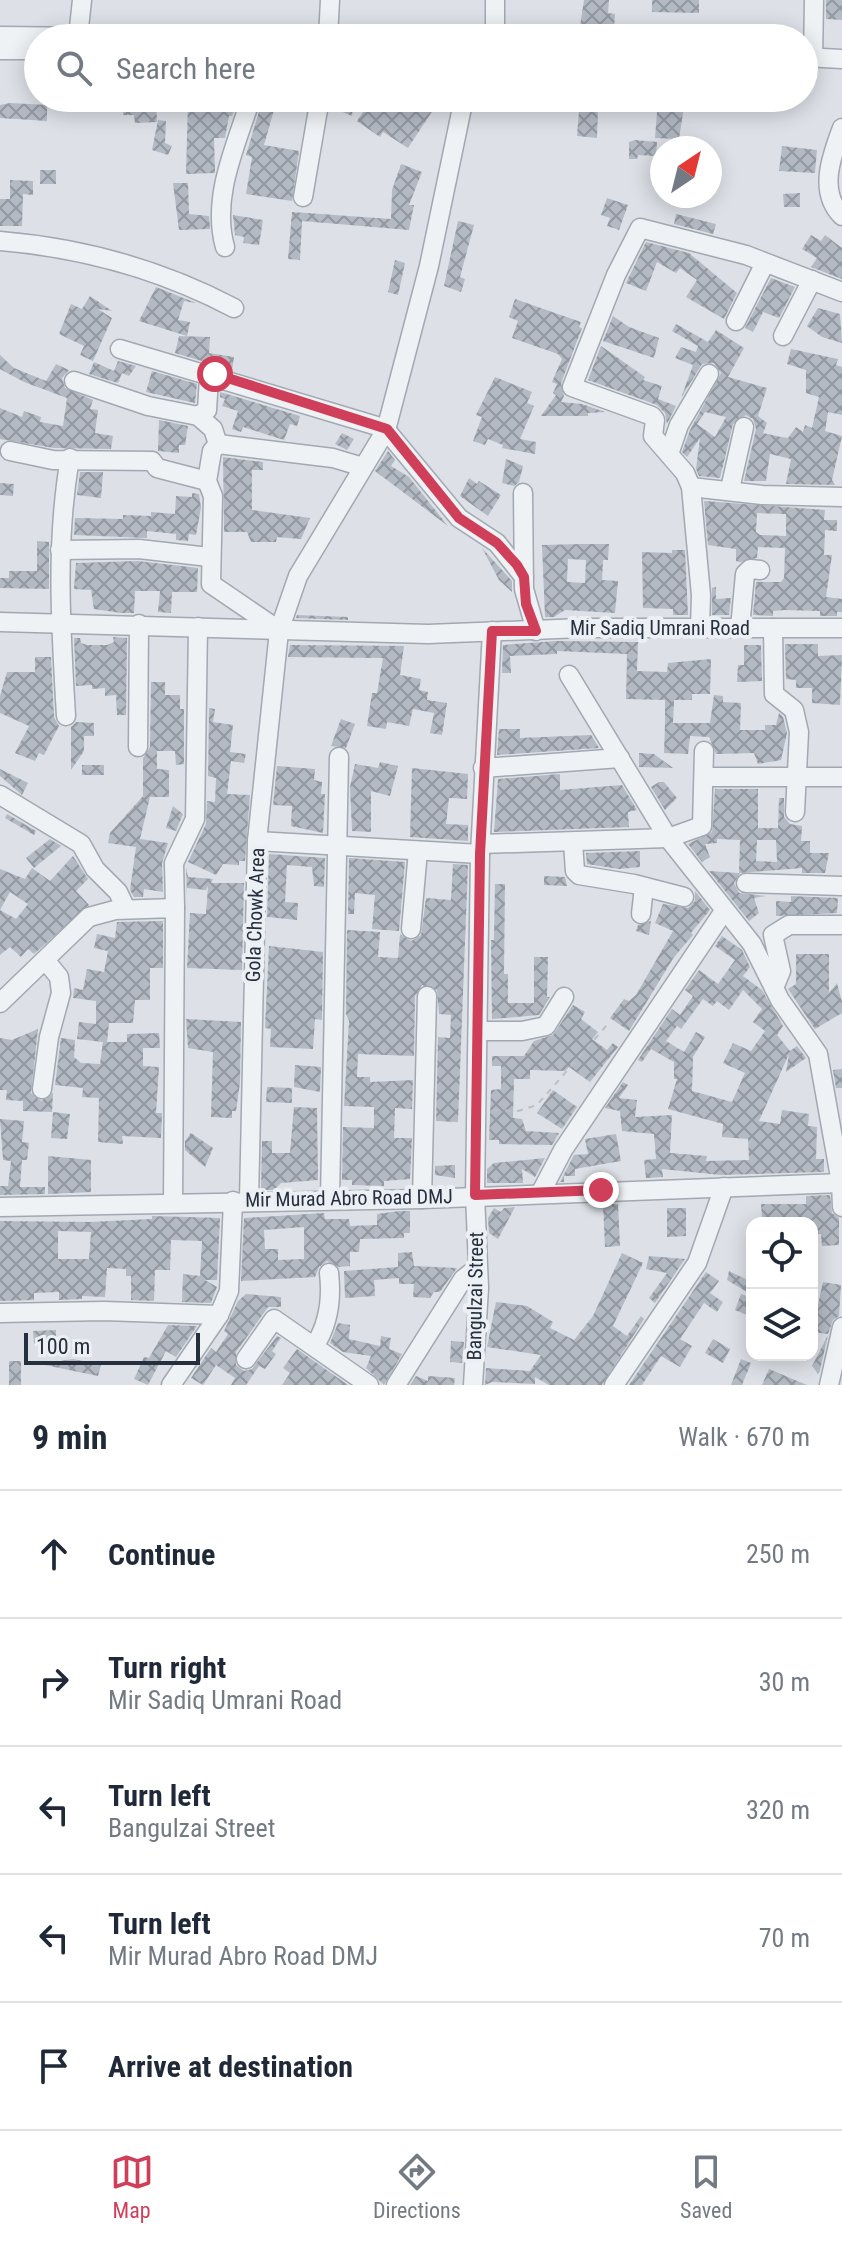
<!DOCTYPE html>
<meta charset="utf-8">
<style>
body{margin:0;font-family:"Roboto Condensed",sans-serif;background:#f6f6f7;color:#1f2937}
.controls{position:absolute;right:24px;bottom:24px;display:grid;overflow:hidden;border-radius:16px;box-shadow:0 4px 20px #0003}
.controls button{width:72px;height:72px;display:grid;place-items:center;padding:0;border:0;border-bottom:2px solid #e0e1e3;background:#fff;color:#1f2937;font:40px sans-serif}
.compass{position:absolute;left:650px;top:136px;width:72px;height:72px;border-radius:50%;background:#fff;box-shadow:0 4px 20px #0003;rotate:35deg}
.scale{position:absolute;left:24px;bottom:20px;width:176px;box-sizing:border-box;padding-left:8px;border:4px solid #262f3d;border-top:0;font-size:22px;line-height:28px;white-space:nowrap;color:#262f3d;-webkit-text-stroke:6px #ecf0f5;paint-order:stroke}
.stop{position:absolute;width:24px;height:24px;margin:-18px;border:6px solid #cf3f59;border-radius:50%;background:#fff}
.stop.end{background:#cf3f59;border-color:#fff;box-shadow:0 2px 8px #0008}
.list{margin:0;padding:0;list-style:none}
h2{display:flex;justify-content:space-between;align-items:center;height:104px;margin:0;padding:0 32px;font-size:34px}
h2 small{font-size:26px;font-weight:400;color:#747a83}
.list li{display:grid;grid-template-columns:52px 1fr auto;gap:24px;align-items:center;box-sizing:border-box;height:128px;padding:0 32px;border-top:2px solid #e0e1e3}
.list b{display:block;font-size:30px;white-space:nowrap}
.list p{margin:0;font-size:26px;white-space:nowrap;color:#747a83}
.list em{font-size:26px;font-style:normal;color:#747a83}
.icon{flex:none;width:44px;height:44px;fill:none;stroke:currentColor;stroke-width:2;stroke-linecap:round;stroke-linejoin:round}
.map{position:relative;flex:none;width:842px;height:1385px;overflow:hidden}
.search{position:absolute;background:#fff;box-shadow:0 4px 20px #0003;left:24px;right:24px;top:24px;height:88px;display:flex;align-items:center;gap:20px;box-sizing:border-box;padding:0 28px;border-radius:44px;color:#747a83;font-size:30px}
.sheet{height:744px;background:#fff}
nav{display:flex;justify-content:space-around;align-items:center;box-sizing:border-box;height:112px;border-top:2px solid #e0e1e3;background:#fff;font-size:22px;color:#747a83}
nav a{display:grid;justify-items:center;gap:4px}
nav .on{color:#cf3f59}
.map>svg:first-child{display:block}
.building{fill:url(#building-cross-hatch);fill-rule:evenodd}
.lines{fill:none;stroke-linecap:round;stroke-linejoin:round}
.minor-casing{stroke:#a2a8b1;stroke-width:21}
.path{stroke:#bbbfc5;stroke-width:2;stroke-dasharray:6 6;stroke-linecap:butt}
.minor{stroke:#eff2f5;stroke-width:18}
.route{stroke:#cf3f59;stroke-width:10}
.labels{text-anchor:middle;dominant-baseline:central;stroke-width:8;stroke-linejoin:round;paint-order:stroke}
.street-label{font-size:20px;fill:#262f3d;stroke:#ecf0f5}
</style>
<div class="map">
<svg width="842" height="1385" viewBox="0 0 842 1385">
<defs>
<pattern id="building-cross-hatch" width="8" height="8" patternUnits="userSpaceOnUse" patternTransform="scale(2)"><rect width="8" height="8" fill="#b4bac4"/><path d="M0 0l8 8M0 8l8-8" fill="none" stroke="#9298a0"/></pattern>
</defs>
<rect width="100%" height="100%" fill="#dde1e7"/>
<g class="building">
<path d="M584,0H609L608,13L615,14L614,28L580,26Z"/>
<path d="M652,0H699V13L652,12Z"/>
<path d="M826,0H842V20L826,19Z"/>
<path d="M263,98H308L306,111L276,103L264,145L299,151L292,201L246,194L252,157L246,155Z"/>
<path d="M332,98H354L352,116L331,107Z"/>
<path d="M372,98H428L437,104L408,148L383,132L380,137L357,121Z"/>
<path d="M580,98H604V109H598L597,138L577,136Z"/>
<path d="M238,99L232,116H229L225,138H214L215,173L186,174L188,101Z"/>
<path d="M658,99L685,100L679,139L655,138Z"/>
<path d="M156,102L157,122L135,123L134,115H123V104Z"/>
<path d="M10,103L47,105V121L0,118V105Z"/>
<path d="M158,120L166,121L165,143L172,146L168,155L152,150Z"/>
<path d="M635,140L657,142L656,156L638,155L637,159H629V142Z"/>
<path d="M782,146L817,150L815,173L779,171Z"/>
<path d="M401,164L422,172L409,205H414L409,230L302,221L300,260L288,259L292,212L391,219L392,190Z"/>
<rect x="40" y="170" width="16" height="14"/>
<path d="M10,180L33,181V195L23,194L22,226H0V199H10Z"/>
<path d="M173,183H188L189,214L209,216L210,229L179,230Z"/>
<path d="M800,193V207H784L783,194Z"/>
<path d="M607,198L628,205L619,230L607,226L610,218L601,215Z"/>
<path d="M676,214L716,224L713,234L674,224Z"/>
<path d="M233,215L263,220L259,245L243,243L244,237L235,235Z"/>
<path d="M458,221L474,225L460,277L465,279L461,292L444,286Z"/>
<path d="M811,235L821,241L825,235L842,248V279L811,267L817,258L802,249Z"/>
<path d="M646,242L689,253L737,293L724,319L686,297L697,280L680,268L676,273L657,262L646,291L626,283Z"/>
<path d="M395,260L405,263L398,295L388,292Z"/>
<path d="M771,278L795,287L779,318L763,312L753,332L745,328Z"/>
<path d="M156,287L196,303L184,301L178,320L190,322L187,336L139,321Z"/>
<path d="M90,296L112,311L98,309L112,318L93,361L80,355L84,346L59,334L71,304L82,309Z"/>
<path d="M515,299L581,322L579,327L582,328L561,383L564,396L561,402L582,404L605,412L588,413V416H541L556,395L553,393L557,384L552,382L562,359L558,354L512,338L518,321L509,317Z"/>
<path d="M818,308L840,314L842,343L822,337L807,326Z"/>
<path d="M613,316L629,327L659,338L654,358L603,341Z"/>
<path d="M676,324L708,342L716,330L744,348L728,377L767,388L758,416L767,423L763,433L781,437L788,438L796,427L803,432L805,425L812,428L819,397L806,393V370L787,364L791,349L838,359L836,365L842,367V415L828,412L825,431L842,436L832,480L835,485L786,484L791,459L770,454L766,481H744L756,429L753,419L746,415L733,424L720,478L699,476L696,469L700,438L687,457L682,452L690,430L721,373L714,363L702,364L681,398L693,365L675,358L681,347L696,352L698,346L672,331ZM705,412L726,417L715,437L697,424Z"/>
<path d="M179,336L210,337L209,353L234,357L232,370L175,353Z"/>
<path d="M601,346L645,377L643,380L662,386L658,399L676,406L667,424L665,413L657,405L588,380Z"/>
<path d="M0,355L14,368L46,381L56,364L69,370L62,378L65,388L93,400L90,409L98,410L95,433L113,436L111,449L54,448L0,439V408L22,417L24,411L41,417L40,422L63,426L67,398L24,382L0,369Z"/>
<path d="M118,361L136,366L129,376L122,373L118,383L89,374L94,362L114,371Z"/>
<path d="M152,371L197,384L195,403L146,392Z"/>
<path d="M495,377L532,392L527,403L534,406L520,439L536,442L535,454L502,448L503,445L488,439L485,445L473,441L482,417L476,415Z"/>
<path d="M220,392L300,416L297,426L290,424L284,440L243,427L241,432L232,429L238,411L222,406L225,399L220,397Z"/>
<path d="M159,420L188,426L185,445H179V453L158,451Z"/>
<path d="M342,433L354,439L347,450L335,444Z"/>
<path d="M388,451L395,460L391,466L409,477L448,526L375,471Z"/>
<path d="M223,457L263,462V470H252V510L310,518L301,539L277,537L276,542H251L247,532H224Z"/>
<path d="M506,459L523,466L519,482L514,486L502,483Z"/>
<path d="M80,472H103L101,498L77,495Z"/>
<path d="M469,478L477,484L479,481L501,495L488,516L460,496Z"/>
<path d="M0,483L14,484L13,496L0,495Z"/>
<path d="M192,493L199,494L201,508L196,535L189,534L188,541L176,540V534L147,531V538L74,535L75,518L123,519V515L151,516V512L175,514L176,496L192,497Z"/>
<path d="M704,501L825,510L824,520H837V531L825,530L824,555H832L826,597L842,599V612H837V616H820V611L785,610L773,611V616L753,615L756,582H781L784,578L785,548L758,547L757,558L740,562L736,561V549L708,545ZM757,513L786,514V536L760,535L756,532Z"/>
<path d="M37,541L49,542V589L0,588V578H9V571H37Z"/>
<path d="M580,544H609L608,560H603L602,580L618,581L615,613L565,610L554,617H545L542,545ZM568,559L586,560L585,583L567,582Z"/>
<path d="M482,548L512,581V592L499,580Z"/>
<path d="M672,550H685L688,615H673V609L643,608L642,552L672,553Z"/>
<path d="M138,561L198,568L197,592H172L171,613L158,612L160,591H135L134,613H121L94,609L91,590L74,589L76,563Z"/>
<path d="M716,587V599L731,598L729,615H712V588Z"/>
<path d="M297,615L348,617V620L296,618Z"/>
<path d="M113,637L127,638L126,715H117L116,695L105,696V688L92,689V685L76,686L74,638H80L81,643L87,645H107L114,642Z"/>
<path d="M556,641L638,642L637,671L667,672L668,663L711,659L710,694H692V700H674L673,723H665V700L626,699L627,654L557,651V654L510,656L511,673H502L503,645Z"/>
<path d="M785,644H818V656L842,655L840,705L812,703V688H796V680L786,679Z"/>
<path d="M290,645L404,646L400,675L421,679L419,690L428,692L427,700L447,703L442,735L430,733L434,713L413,709L409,726L387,722L386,729L367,726L372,693H377L383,658L288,657Z"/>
<path d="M744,645H761L762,681L737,682L738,665H744Z"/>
<path d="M35,657H51L54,717L59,726L44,755L39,753L35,761L15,753L29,726L0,713V696L7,672H35Z"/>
<path d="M151,682H165V695H180V709H184V764L176,765L175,751H157V769L169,770V797H150L140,839L168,843L162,863L163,892L144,889L143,897H134L130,890L136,847L108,843L110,833L143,796V758L150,747Z"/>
<path d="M714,695L723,696V702L741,703L740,730H765V725H776L779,713L783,717L787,733L781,760L758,764L754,753L716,754L709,737L690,736L688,754L664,753L665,723H710Z"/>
<path d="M209,708L215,709L213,722L233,725L230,752L246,754L244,763L231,761L227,794L250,795L245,861H239V865L223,864L216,875L188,862L206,824L207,801L215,802L216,778L208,776Z"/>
<path d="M341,719L355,724L346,748L331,746Z"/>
<path d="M76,722L94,723V736H84V751L71,770V727Z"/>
<path d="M499,729H520V738L591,735L599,748L497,755Z"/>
<path d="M639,753L654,754L673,768L639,767Z"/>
<path d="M380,762L398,766L390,796L371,791V832L352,831L350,787L355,764L378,768Z"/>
<rect x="82" y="765" width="22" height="10"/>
<path d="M277,766L315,769L314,780L322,782L321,794H325L323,833L291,826L292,806L273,805Z"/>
<path d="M412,768L468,774L467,799L449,798L446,824L468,825V841L410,837Z"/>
<path d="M0,769L28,783L22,795L0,776Z"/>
<path d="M560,774V790L622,785L637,810L628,812L629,827L494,832L498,779Z"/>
<path d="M659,782H664L677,798L665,810L651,787Z"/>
<path d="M715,789H758V828H778L779,798H784V817L790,824L802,826L801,841H810V853H829L825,873H802V868L740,873L734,883L739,893L766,896L754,898L759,913L749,921L709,871L739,873L740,840L717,839V843L705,844L710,857L702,862L688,844L712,832ZM757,840H776L777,862L756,861Z"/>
<path d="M173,806L183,814L176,831L166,828Z"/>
<path d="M7,814L36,831L34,835L5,818Z"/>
<path d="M50,839L61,846L34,868L26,858Z"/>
<path d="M640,851V867L619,869L587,864L586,853Z"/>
<path d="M269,854L325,858L324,887L314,886L312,867L287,865L285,902L298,903L297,920L267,917Z"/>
<path d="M73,856L88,879L76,891L89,905L34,954L28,949L21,957L10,947L0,955V869L25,879L32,868L50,881ZM10,892L28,904L16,919L0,910Z"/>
<path d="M349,858L405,862L399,931L372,929L375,895L355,893L354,914H348Z"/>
<path d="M453,864L468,865L458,1122L436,1121L438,1037L450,1038L451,1015L439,1014L437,990L422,985L415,996L414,1056L358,1054L357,1077H370V1082L413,1080L412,1109L395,1108L394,1138H412L410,1179L384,1181V1186L352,1185V1180H342L343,1127L374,1128V1107L344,1106L349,1021L346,1014L347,930L380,932L378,957L398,958L400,934L411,941L421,935L426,898L451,900Z"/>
<path d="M186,868L188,877L213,879L211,883H244L242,970L187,968L190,913L206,914L208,886L206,890L187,888V895Z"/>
<path d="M544,876L565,877L567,886L544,885Z"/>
<path d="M495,884H505L504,974H508V1003H534V957H548L547,997H550L539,1015L492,1019L491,940H494Z"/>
<path d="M695,891L710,910L691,933L693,935L674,957L629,1031L610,1018L624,999L629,1001L636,995L673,931L655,923L663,904L688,908L695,901Z"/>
<path d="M791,896L838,898L837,913L776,916V901L791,902Z"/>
<path d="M163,921V968H150V1000H135L133,1023H109L107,1042H127V1034L159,1033L160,1048H143V1066L159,1067L156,1113H162L161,1138L122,1136L123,1144L98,1142L99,1098L82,1097L83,1088L55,1085L61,1038L75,1040L74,1057L81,1063L100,1064L103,1042L77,1039L79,1022L96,1024V1001L73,998L74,988L83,990L87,969L104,972L108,951L94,948L97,934L115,938L117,922Z"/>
<path d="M651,921L649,935L636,931L638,925Z"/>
<path d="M722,936L742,950L750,967L743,976L762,990L783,1026L777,1035L790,1051L797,1046L806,1058L786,1072L789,1054L759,1121L780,1124L782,1110L809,1114L808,1126L817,1127L816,1159H824V1172L721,1175L662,1169L663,1177L646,1178L644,1160L656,1159L654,1134L622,1131L620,1111L605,1108L623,1082L628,1085L619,1098L637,1100L635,1117L672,1115L670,1153L707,1156L706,1161L749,1160L748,1139L722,1137L723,1124L668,1109L677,1079H674V1062L651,1049L642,1062L638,1060L672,1009L680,1015L693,996L685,990L699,970L718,984L735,960L715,946ZM743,990L762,1009L753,1022L765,1031L751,1051L733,1043L723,1063L745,1073L732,1102L692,1091L693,1057L705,1037L696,1032L684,1052L666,1041L677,1026L681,1029L703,999L713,1006L717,1001L729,1010Z"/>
<path d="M269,946L323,952L322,1020L315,1019L313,1049L270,1047L271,1029L265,1028Z"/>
<path d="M796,954H829V993L837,983L842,1002V1013L815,1029L788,989L796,984Z"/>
<path d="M573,1005L585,1012L581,1019L598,1032L592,1039L607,1050L613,1043L618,1047L590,1082L569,1067L565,1071L530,1070V1079H514L513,1118L522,1119L526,1131L559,1133L552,1145L499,1144V1140H489L491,1090L501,1089V1066H492V1056H524L534,1041L553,1035Z"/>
<path d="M186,1019L241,1022L240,1083L236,1111H232V1118L211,1117L213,1052L188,1048Z"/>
<path d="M38,1029L31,1093L41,1101L53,1093L52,1112L23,1111V1101L6,1100L7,1090H0V1038L12,1040Z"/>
<path d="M295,1065L321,1067L320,1092L294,1087Z"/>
<path d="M842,1069V1088H836L833,1070Z"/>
<path d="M267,1087L292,1088V1103L266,1102Z"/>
<path d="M553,1090L577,1107L562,1129L537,1113Z"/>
<path d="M294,1107L317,1108L318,1180L281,1183L274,1190H261L262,1141H272V1153H290Z"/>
<path d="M53,1112L70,1114L67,1139L51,1138Z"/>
<path d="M0,1119L24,1121L22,1142L29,1143L27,1160H22L20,1187H45V1194L0,1195V1186H8L11,1161L3,1160Z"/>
<path d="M191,1133L213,1148L205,1167L185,1150V1141Z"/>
<path d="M616,1134L621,1161L575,1169V1176H564V1182H560L574,1155L588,1154L585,1139Z"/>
<path d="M48,1156L91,1160V1192L48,1194Z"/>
<path d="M545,1158L535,1177L522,1169L523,1183H487V1169L494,1163Z"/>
<path d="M455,1165V1178L435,1175V1166Z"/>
<path d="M830,1195L832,1213L839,1218V1245L822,1246L821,1234H812V1223H792V1217H762L761,1204H806V1196Z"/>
<path d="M603,1204H618L620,1246L605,1247Z"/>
<path d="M515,1207L498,1239L489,1233L488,1218L494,1208L501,1212L504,1208Z"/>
<path d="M667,1208H686V1236L667,1237Z"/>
<path d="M399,1211H410V1233H404V1238L360,1239L359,1252H350V1266L339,1267L327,1261L319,1267L315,1277L241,1281L244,1218L324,1213L325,1219H349L350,1226L377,1225V1214ZM304,1227V1259L278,1260V1249H265L264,1230Z"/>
<path d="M152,1216L220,1218L217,1280H205L217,1287L211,1303L182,1302L183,1274L200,1276L202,1241L171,1240L170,1270H155L154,1301L131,1300V1276H126V1269L107,1268L105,1297L82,1296V1299L59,1300V1292L34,1293V1300L0,1301V1221L90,1222L152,1219ZM58,1231L91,1232L89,1259H58Z"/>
<path d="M412,1252L414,1266L457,1268L440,1292H434L430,1298L413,1297L414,1284H399V1278L374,1280L375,1296L345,1298L344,1271L398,1267V1253Z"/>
<path d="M622,1253L643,1263L613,1326L627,1336L641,1316L644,1319L602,1385H549L535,1377V1384L492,1382L485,1385L486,1368L530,1371L541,1355L487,1347L496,1302L527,1306L553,1322L550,1328L574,1340L593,1316Z"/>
<path d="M649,1256L685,1259L655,1303L649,1298L667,1273L646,1269Z"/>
<path d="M729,1271L752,1282L747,1292L727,1280Z"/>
<path d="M706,1272L719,1281L710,1293L723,1302L717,1312L704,1303L680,1339L692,1346L680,1367L661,1356L642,1385H629Z"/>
<path d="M823,1282L841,1285L839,1316L833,1320L828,1334L812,1332Z"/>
<path d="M246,1294L281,1297V1307H268L236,1352V1365L244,1371L252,1369L277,1336L281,1338L272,1351L276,1354L265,1369L259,1366L246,1385H231L235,1378L216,1365L203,1385L191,1378L211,1348L216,1352L228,1334L224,1331L238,1301Z"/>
<path d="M741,1294L752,1298L749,1316L735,1310Z"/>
<path d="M338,1323L350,1325L349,1339L380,1346L381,1336L391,1338L389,1349L402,1354L384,1385L366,1368L371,1356L343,1352L330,1343Z"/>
<path d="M168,1325L197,1326L176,1357L166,1351L148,1385L134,1379L144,1357L149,1358Z"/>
<path d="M56,1330V1343L34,1344L33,1331Z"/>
<path d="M828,1335L820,1370L818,1374L812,1366Z"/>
<path d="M713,1339L730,1349L723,1363L705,1353Z"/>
<path d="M451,1341L464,1342L462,1363L450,1362Z"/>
<path d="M297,1349L348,1385H282L290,1373L283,1368Z"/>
<path d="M73,1359L101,1365L98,1376L40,1364Z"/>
<path d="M741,1359L751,1363L742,1385H731Z"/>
<rect x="9" y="1361" width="12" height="24"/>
<path d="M769,1369L807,1385H762Z"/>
<path d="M416,1376L428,1381V1376L455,1378L454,1385H410Z"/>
</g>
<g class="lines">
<defs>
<g id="minor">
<path d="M495,0V29L502,38"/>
<path d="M0,36L189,38"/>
<path d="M78,37L82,0"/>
<path d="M328,38L330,0"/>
<path d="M0,50H38"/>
<path d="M804,57L842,59"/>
<path d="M813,58L814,0"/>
<path d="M842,128C831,157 818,192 842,216"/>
<path d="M303,197L320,98"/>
<path d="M0,241C84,248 160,269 234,308"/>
<path d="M225,247C211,197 236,146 251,98"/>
<path d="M736,321L765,263"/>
<path d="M783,336L812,280"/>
<path d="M120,349L387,429"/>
<path d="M74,381L148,406L198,416L213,429L218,444"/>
<path d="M198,416L207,410L209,378"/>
<path d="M386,430L459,518L497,543L524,577"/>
<path d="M10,451L53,460L152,461L157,468L207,481"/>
<path d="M669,454L679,425L709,374"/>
<path d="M691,487L762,495L842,497"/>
<path d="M730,489L744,427"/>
<path d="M523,493L524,589L536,631"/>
<path d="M60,550L139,549L209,557"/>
<path d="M0,622L428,634L582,628H842"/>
<path d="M700,627L701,595L691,487L685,473L653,436L655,420L652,416L572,387L616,275L640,228L746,255L842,292"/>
<path d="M740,628L745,574L750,569L760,570"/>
<path d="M773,628L774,694L794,710L799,732L795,812"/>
<path d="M277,629L211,584L213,496L207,481L212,451L218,444L333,458L363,467"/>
<path d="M569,675L668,838L752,944L780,1000L818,1054L841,1183L842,1207"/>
<path d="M66,716C61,630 55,544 70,458"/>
<path d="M138,747L139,624"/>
<path d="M483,768L620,758"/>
<path d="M704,777H842"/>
<path d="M0,795L81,844L95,869L118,892L126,909"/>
<path d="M257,841L480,854"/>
<path d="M573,843L575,871L579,875L634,884L684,897"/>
<path d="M481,844L668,838L702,826L704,751"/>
<path d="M746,883L842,886"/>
<path d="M175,908L174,863L195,819L198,627"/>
<path d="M641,914L644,887"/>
<path d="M411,929L418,851"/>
<path d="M774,988L781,971L773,935L789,925H842"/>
<path d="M0,1003L89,917L115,910L175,908L173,1202"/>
<path d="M479,1031H522L546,1026L564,997"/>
<path d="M42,1089L49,1037L61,993L59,977L46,961"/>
<path d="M541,1192L563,1150L724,911"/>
<path d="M330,1198L339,757"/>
<path d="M422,1199L427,996"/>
<path d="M249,1200L257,841L279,631L298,576L386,430L429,266L464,98"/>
<path d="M0,1207L422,1199L842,1183"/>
<path d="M0,1313L104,1311L219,1315"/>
<path d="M315,1345C329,1323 332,1299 329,1273"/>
<path d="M246,1359L274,1319L369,1385"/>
<path d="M171,1385L219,1315L229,1291L233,1201"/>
<path d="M396,1385L463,1279L477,1268"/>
<path d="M473,1385L479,1288L475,1195L480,854L492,631"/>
<path d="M614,1385L697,1263L724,1187"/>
<path d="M829,1385L842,1327"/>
</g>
</defs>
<use href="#minor" class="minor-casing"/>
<path class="path" d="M493,1110L518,1111L537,1105L607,1025"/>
<use href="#minor" class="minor"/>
</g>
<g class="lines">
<path class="route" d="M215,374L387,429L459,518L497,543L517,565L524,577L526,604L536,631H492L480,854L475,1195L601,1190"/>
</g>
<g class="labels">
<g class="street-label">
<text x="660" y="628">Mir Sadiq Umrani Road</text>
<text transform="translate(255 915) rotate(-88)">Gola Chowk Area</text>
<text transform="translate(349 1198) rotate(-1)">Mir Murad Abro Road DMJ</text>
<text transform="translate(475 1296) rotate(-89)">Bangulzai Street</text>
</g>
</g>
</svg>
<div class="controls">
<button><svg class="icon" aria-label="locate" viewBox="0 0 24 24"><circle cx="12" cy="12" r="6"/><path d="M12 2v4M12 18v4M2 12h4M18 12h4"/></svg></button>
<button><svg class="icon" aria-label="layers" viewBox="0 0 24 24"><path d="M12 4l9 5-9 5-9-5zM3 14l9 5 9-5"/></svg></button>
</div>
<svg class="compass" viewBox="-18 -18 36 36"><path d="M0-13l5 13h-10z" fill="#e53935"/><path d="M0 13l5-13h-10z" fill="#747a83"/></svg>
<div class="scale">100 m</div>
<div class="stop" style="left:215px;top:374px"></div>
<div class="stop end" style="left:601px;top:1190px"></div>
<div class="search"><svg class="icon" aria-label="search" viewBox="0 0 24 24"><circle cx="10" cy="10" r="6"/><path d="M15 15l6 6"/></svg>Search here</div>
</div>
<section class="sheet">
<h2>9 min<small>Walk · 670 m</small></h2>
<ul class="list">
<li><svg class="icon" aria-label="ahead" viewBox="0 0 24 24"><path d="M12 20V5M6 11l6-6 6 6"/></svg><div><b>Continue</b></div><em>250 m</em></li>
<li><svg class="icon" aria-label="right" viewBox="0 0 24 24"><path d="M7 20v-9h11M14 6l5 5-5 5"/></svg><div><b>Turn right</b><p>Mir Sadiq Umrani Road</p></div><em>30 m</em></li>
<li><svg class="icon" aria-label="left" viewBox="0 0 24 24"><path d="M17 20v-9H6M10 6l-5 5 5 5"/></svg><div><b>Turn left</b><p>Bangulzai Street</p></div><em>320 m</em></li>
<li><svg class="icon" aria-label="left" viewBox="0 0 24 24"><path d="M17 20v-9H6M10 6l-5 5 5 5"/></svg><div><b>Turn left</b><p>Mir Murad Abro Road DMJ</p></div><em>70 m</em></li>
<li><svg class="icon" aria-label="arrive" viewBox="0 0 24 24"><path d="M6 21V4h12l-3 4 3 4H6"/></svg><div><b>Arrive at destination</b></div></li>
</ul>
</section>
<nav>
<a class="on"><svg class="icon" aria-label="map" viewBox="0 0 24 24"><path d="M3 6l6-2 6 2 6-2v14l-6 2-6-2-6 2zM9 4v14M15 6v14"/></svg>Map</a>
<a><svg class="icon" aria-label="directions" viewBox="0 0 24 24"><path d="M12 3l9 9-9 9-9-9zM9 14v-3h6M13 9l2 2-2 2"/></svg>Directions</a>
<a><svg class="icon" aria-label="saved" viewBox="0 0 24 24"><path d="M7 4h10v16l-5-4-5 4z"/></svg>Saved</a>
</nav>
